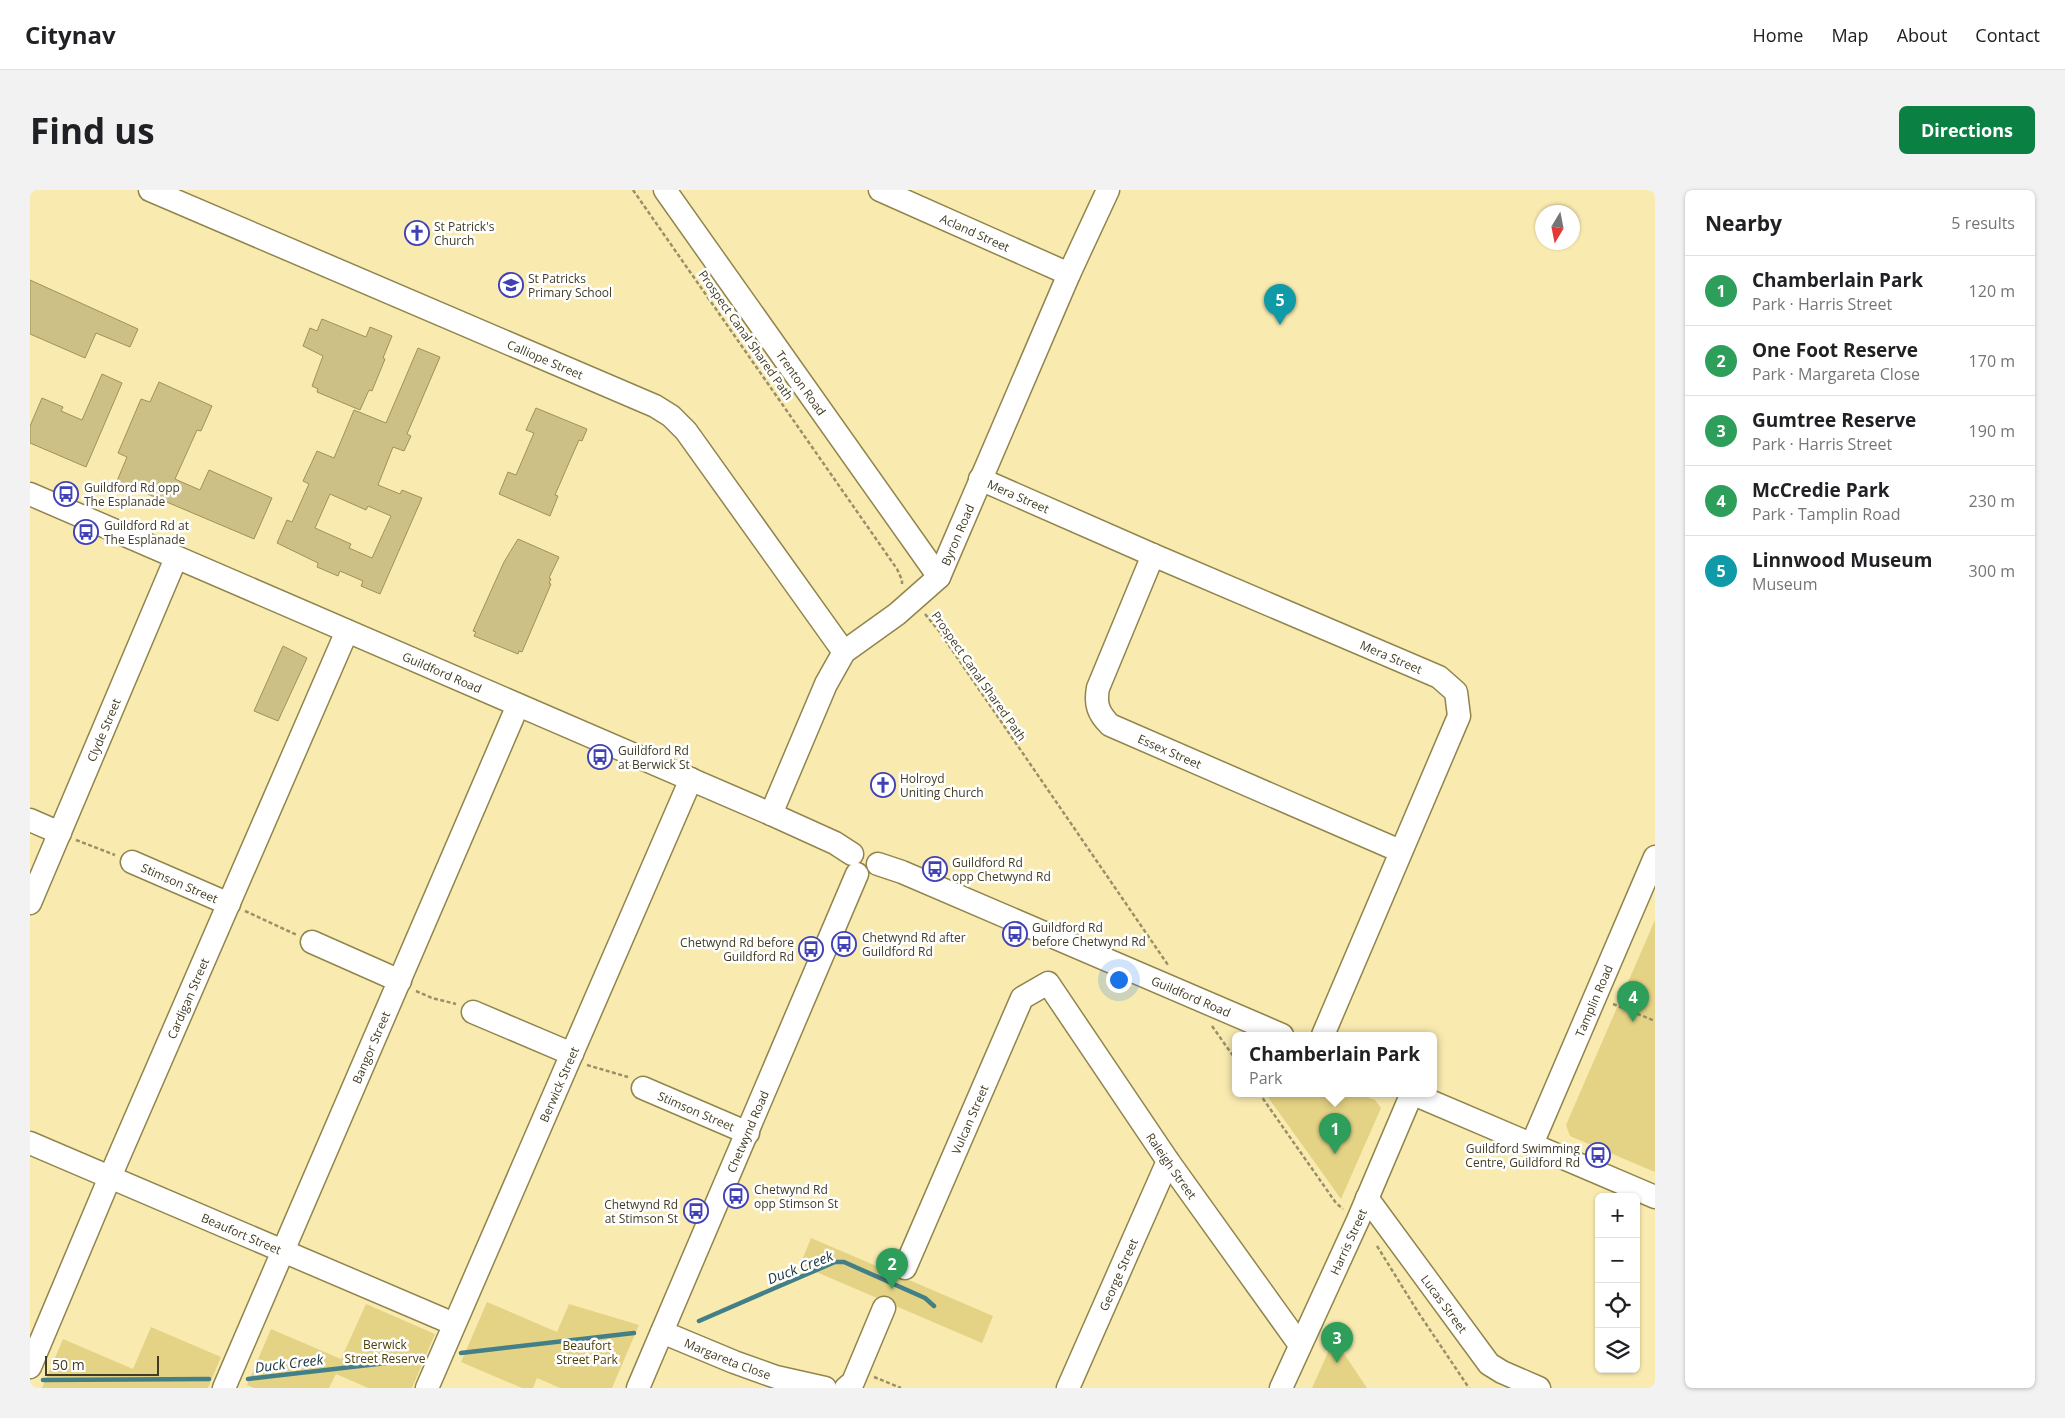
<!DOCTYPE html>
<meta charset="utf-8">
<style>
body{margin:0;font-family:"Open Sans",sans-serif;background:#f2f2f2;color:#202124}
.controls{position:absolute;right:15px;bottom:15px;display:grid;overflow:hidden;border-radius:8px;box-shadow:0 1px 4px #0004}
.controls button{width:45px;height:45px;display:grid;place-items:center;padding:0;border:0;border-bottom:1px solid #e0e0e0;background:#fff;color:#202124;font:25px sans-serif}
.compass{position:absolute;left:1505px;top:15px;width:45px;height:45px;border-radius:50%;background:#fff;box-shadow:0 1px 4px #0004;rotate:190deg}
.scale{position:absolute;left:15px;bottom:12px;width:114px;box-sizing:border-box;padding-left:5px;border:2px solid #423c24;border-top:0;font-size:14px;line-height:18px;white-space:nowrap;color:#423c24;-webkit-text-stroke:4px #fff;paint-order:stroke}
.you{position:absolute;left:1088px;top:789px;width:18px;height:18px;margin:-12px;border:4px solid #fff;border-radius:50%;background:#1a73e8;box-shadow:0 0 0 8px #1a73e833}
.badge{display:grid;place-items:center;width:32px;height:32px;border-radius:50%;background:#0b8043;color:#fff;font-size:16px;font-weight:700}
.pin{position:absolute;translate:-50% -41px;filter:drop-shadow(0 1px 2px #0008)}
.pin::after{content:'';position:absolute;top:26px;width:18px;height:15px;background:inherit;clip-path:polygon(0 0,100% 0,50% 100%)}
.popup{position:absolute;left:1202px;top:842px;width:205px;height:65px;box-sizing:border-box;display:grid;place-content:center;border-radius:8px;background:#fff;filter:drop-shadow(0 1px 4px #0005);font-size:16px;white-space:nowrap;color:#757577}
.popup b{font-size:19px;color:#202124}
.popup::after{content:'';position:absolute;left:50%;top:100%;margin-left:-10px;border:10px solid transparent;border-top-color:#fff}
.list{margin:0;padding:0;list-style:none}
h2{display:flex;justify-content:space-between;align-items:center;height:65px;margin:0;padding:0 20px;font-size:21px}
h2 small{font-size:16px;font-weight:400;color:#757577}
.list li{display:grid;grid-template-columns:32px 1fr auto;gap:15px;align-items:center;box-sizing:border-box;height:70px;padding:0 20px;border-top:1px solid #e0e0e0}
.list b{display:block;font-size:19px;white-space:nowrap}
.list p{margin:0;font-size:16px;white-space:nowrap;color:#757577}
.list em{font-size:16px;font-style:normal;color:#757577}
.icon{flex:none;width:28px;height:28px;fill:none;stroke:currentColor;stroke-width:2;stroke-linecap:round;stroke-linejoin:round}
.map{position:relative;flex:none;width:1625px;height:1198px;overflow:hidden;border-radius:8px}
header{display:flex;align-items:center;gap:30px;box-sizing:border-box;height:70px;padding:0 25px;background:#fff;border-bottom:1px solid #e0e0e0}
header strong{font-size:24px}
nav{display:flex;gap:28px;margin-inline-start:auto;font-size:18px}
.intro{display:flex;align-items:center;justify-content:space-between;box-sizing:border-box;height:120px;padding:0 30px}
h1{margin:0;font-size:35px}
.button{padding:12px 22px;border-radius:8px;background:#0b8043;color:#fff;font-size:18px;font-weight:700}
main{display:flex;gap:30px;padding:0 30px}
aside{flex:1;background:#fff;border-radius:8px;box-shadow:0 1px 4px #0004}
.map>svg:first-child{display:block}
.green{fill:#e4d285}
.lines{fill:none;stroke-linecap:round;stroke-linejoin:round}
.stream{stroke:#437f87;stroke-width:4.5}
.building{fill:#cdc086;stroke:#9f925a;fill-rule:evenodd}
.minor-casing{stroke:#91844c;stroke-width:25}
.path{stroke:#9a9067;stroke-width:2.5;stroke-dasharray:4 2.5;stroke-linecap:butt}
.minor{stroke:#fff;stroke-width:22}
.labels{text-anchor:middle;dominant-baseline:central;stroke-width:5;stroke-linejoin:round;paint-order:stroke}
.poi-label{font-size:12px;fill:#423c24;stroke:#fff;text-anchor:start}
.street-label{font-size:12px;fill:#423c24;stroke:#fff}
.park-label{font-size:12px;fill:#4b4008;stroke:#fff}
.water-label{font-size:14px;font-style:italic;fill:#18343b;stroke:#fff}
</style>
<header>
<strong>Citynav</strong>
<nav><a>Home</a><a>Map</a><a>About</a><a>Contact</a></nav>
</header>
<div class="intro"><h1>Find us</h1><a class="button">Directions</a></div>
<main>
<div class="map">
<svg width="1625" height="1198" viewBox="0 0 1625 1198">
<rect width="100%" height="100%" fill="#f9ebb0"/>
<g class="green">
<path d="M1625,730V982L1540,946L1536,935Z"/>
<path d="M1235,903H1327L1345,910L1351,918L1311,1009Z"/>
<path d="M781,1048L963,1126L952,1153L770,1075Z"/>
<path d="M457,1112L527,1142L539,1114L609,1135L582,1198H530L507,1188L503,1198H492L431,1172Z"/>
<path d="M336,1114L405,1144L382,1198H338L306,1184L299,1198H224L217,1195L241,1139L311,1169Z"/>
<path d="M121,1137L191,1167L178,1198H12L33,1149L103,1179Z"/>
<path d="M1304,1149L1337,1198H1282Z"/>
</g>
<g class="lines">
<g class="stream">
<path d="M669,1131L805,1072H814L895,1108L904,1116"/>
<path d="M431,1163L604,1143"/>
<path d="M218,1189L391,1169"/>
<path d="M13,1190L179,1189"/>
</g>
</g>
<g class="building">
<path d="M0,90L108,139L100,157L66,143L55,168L0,144Z"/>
<path d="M292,129L336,147L340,137L362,146L353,168L355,169L342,201L339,200L330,220L287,202L288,199L282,196L293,166L273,156L280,138L287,141Z"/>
<path d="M388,158L410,167L377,244L381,246L374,261L363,257L348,295L370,304L372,300L392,308L350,404L331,396L333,391L310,381L308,386L287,377L288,373L247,353L257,330L262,332L274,305L279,294L273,291L287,261L304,268L324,220L356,233ZM300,304L336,320L338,316L361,326L342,368L319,358L321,354L285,338Z"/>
<path d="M72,184L92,193L56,277L0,253V236L12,208L33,217L31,221L52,230Z"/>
<path d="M129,192L182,216L171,241L167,240L145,289L170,300L179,280L242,308L224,349L87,291L97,267L88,263L111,209L120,212Z"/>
<path d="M506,218L557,239L552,251L549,250L538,275L525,305L528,306L520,326L469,304L478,282L486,285L504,243L496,240Z"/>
<path d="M488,349L529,367L519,388L521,389L519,393L521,394L492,462L489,461L488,464L444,446L446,442L443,441L474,372Z"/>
<path d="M253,456L277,468L248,531L224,521Z"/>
</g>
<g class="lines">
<defs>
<g id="minor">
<path id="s1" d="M120,0L625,216L641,226L656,241L814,462"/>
<path id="s2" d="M635,0L909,387"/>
<path id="s3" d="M850,0L1039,84"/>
<path id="s4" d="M950,289L1123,365L1409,487L1426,502L1429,526L1293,845"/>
<path id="s5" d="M0,304L741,624L805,653L822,664"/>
<path id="s6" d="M1123,365L1068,498C1065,514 1068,523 1080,535L1370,661"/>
<path id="s7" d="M741,624L796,494L814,462L867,424L909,387L1039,84L1078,0"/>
<path d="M0,630L30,643"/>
<path id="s8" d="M102,672L199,714"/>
<path id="s9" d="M848,674L872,682L1252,845"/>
<path id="s10" d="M0,713L146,368"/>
<path d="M282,752L370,791"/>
<path d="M443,822L542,864"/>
<path id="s11" d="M613,898L718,943"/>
<path d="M1381,903L1625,1007"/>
<path id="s12" d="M0,953L424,1134"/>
<path id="s13" d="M1502,954L1625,667"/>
<path id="s14" d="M1337,1008L1459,1174L1472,1182L1509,1198"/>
<path id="s15" d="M875,1078L992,808L1018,793L1138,971L1270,1155"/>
<path id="s16" d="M632,1142L704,1172L746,1187L795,1198"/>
<path id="s17" d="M0,1177L80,987L317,441"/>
<path id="s18" d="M194,1198L488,515"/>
<path id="s19" d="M397,1198L661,589"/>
<path id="s20" d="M608,1198L827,684"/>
<path d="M816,1198L823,1192L854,1118"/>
<path id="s21" d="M1038,1198L1138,971"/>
<path id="s22" d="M1251,1198L1328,1030L1382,903"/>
</g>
</defs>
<use href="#minor" class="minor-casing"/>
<g class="path">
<path d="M603,0L867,379L872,390V394"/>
<path d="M895,424L909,441L1138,775"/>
<path d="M46,650L85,665"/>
<path d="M215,721L267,745"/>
<path d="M386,801L402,808L426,814"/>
<path d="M1583,814L1625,831"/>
<path d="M1182,836L1206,870"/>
<path d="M557,875L598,887"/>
<path d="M1229,903L1306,1013L1313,1019"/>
<path d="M1347,1056L1388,1122L1439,1198"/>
<path d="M844,1187L871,1198"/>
</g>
<use href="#minor" class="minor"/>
</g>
<defs>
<symbol id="church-ring" viewBox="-11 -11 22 22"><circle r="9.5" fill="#fff" stroke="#4141b6" stroke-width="1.5"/><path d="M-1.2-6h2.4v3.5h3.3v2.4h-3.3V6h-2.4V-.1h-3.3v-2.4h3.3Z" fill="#4141b6"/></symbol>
<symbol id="school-ring" viewBox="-11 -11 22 22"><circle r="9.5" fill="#fff" stroke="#4141b6" stroke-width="1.5"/><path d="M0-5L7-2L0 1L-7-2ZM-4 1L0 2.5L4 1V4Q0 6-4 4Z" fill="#4141b6"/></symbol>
<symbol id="bus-ring" viewBox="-11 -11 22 22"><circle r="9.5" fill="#fff" stroke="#4141b6" stroke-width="1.5"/><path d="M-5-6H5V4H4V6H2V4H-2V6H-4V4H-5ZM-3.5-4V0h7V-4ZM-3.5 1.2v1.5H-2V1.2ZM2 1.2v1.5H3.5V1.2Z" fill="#4141b6"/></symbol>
</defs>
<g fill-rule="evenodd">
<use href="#church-ring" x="373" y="29" width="28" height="28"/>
<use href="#school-ring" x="467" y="81" width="28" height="28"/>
<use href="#bus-ring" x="22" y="290" width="28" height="28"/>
<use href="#bus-ring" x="42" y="328" width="28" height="28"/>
<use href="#bus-ring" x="556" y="553" width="28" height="28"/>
<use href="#church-ring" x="839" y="581" width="28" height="28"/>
<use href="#bus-ring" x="891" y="665" width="28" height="28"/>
<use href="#bus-ring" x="971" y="730" width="28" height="28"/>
<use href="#bus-ring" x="800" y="740" width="28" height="28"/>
<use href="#bus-ring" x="767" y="745" width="28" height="28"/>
<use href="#bus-ring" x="1554" y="951" width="28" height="28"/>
<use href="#bus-ring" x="692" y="992" width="28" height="28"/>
<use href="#bus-ring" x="652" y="1007" width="28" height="28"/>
</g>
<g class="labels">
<g class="poi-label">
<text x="404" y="36">St Patrick's<tspan x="404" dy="14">Church</tspan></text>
<text x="498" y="88">St Patricks<tspan x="498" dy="14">Primary School</tspan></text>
<text x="54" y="297">Guildford Rd opp<tspan x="54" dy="14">The Esplanade</tspan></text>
<text x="74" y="335">Guildford Rd at<tspan x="74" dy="14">The Esplanade</tspan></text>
<text x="588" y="560">Guildford Rd<tspan x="588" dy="14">at Berwick St</tspan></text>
<text x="870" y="588">Holroyd<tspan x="870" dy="14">Uniting Church</tspan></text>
<text x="922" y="672">Guildford Rd<tspan x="922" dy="14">opp Chetwynd Rd</tspan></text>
<text x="1002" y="737">Guildford Rd<tspan x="1002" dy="14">before Chetwynd Rd</tspan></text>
<text x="832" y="747">Chetwynd Rd after<tspan x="832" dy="14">Guildford Rd</tspan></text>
<text x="764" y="752" text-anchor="end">Chetwynd Rd before<tspan x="764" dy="14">Guildford Rd</tspan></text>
<text x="1550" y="958" text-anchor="end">Guildford Swimming<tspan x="1550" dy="14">Centre, Guildford Rd</tspan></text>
<text x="724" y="999">Chetwynd Rd<tspan x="724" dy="14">opp Stimson St</tspan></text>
<text x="648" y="1014" text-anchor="end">Chetwynd Rd<tspan x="648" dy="14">at Stimson St</tspan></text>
</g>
<g class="street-label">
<text stroke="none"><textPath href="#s3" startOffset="104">Acland Street</textPath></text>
<text transform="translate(716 145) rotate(55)">Prospect Canal Shared Path</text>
<text stroke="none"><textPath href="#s1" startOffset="430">Calliope Street</textPath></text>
<text stroke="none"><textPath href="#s2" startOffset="236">Trenton Road</textPath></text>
<text stroke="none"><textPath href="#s4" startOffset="42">Mera Street</textPath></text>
<text stroke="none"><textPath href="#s7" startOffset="345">Byron Road</textPath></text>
<text stroke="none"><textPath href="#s4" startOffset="448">Mera Street</textPath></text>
<text stroke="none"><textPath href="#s5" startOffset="449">Guildford Road</textPath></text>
<text transform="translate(949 486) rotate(55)">Prospect Canal Shared Path</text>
<text stroke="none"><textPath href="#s10" startOffset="188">Clyde Street</textPath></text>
<text stroke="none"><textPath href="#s6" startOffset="250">Essex Street</textPath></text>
<text stroke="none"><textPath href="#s8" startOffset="52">Stimson Street</textPath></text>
<text stroke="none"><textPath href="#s9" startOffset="340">Guildford Road</textPath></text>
<text stroke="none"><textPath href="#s17" startOffset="401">Cardigan Street</textPath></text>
<text stroke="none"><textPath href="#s13" startOffset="156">Tamplin Road</textPath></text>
<text stroke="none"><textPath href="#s18" startOffset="371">Bangor Street</textPath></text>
<text stroke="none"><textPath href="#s19" startOffset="331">Berwick Street</textPath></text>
<text stroke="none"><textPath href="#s11" startOffset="58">Stimson Street</textPath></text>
<text stroke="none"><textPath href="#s15" startOffset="162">Vulcan Street</textPath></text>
<text stroke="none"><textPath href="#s20" startOffset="279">Chetwynd Road</textPath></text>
<text stroke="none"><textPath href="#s15" startOffset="545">Raleigh Street</textPath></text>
<text stroke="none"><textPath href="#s12" startOffset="230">Beaufort Street</textPath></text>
<text stroke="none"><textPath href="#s22" startOffset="161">Harris Street</textPath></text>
<text stroke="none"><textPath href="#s21" startOffset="124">George Street</textPath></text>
<text stroke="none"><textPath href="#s14" startOffset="131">Lucas Street</textPath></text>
<text stroke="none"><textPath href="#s16" startOffset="71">Margareta Close</textPath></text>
</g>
<g class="park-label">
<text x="355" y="1154">Berwick<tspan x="355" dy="14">Street Reserve</tspan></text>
<text x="557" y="1155">Beaufort<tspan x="557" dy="14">Street Park</tspan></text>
</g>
<g class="water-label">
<text transform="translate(770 1077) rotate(-21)">Duck Creek</text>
<text transform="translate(259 1173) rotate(-7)">Duck Creek</text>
</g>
</g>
</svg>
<div class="controls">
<button>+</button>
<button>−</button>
<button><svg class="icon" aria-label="locate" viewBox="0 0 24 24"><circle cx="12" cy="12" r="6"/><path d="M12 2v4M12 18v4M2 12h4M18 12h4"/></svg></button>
<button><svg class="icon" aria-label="layers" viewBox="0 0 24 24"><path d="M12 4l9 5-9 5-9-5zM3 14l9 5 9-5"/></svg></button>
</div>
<svg class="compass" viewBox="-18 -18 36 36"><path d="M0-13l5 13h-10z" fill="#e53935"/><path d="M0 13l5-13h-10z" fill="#757577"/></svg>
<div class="scale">50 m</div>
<div class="you"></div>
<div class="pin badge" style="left:1305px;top:964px;background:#2e9e5b">1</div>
<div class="popup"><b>Chamberlain Park</b>Park</div>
<div class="pin badge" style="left:862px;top:1099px;background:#2e9e5b">2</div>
<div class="pin badge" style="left:1307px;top:1173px;background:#2e9e5b">3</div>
<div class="pin badge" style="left:1603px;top:832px;background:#2e9e5b">4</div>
<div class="pin badge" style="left:1250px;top:135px;background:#0f9aa8">5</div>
</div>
<aside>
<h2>Nearby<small>5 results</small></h2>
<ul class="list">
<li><span class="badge" style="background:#2e9e5b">1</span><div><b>Chamberlain Park</b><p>Park · Harris Street</p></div><em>120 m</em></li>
<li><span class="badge" style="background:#2e9e5b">2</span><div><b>One Foot Reserve</b><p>Park · Margareta Close</p></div><em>170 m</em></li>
<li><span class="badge" style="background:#2e9e5b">3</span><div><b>Gumtree Reserve</b><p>Park · Harris Street</p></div><em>190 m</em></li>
<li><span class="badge" style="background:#2e9e5b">4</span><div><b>McCredie Park</b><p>Park · Tamplin Road</p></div><em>230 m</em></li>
<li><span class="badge" style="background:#0f9aa8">5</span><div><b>Linnwood Museum</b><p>Museum</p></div><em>300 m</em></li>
</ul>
</aside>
</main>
